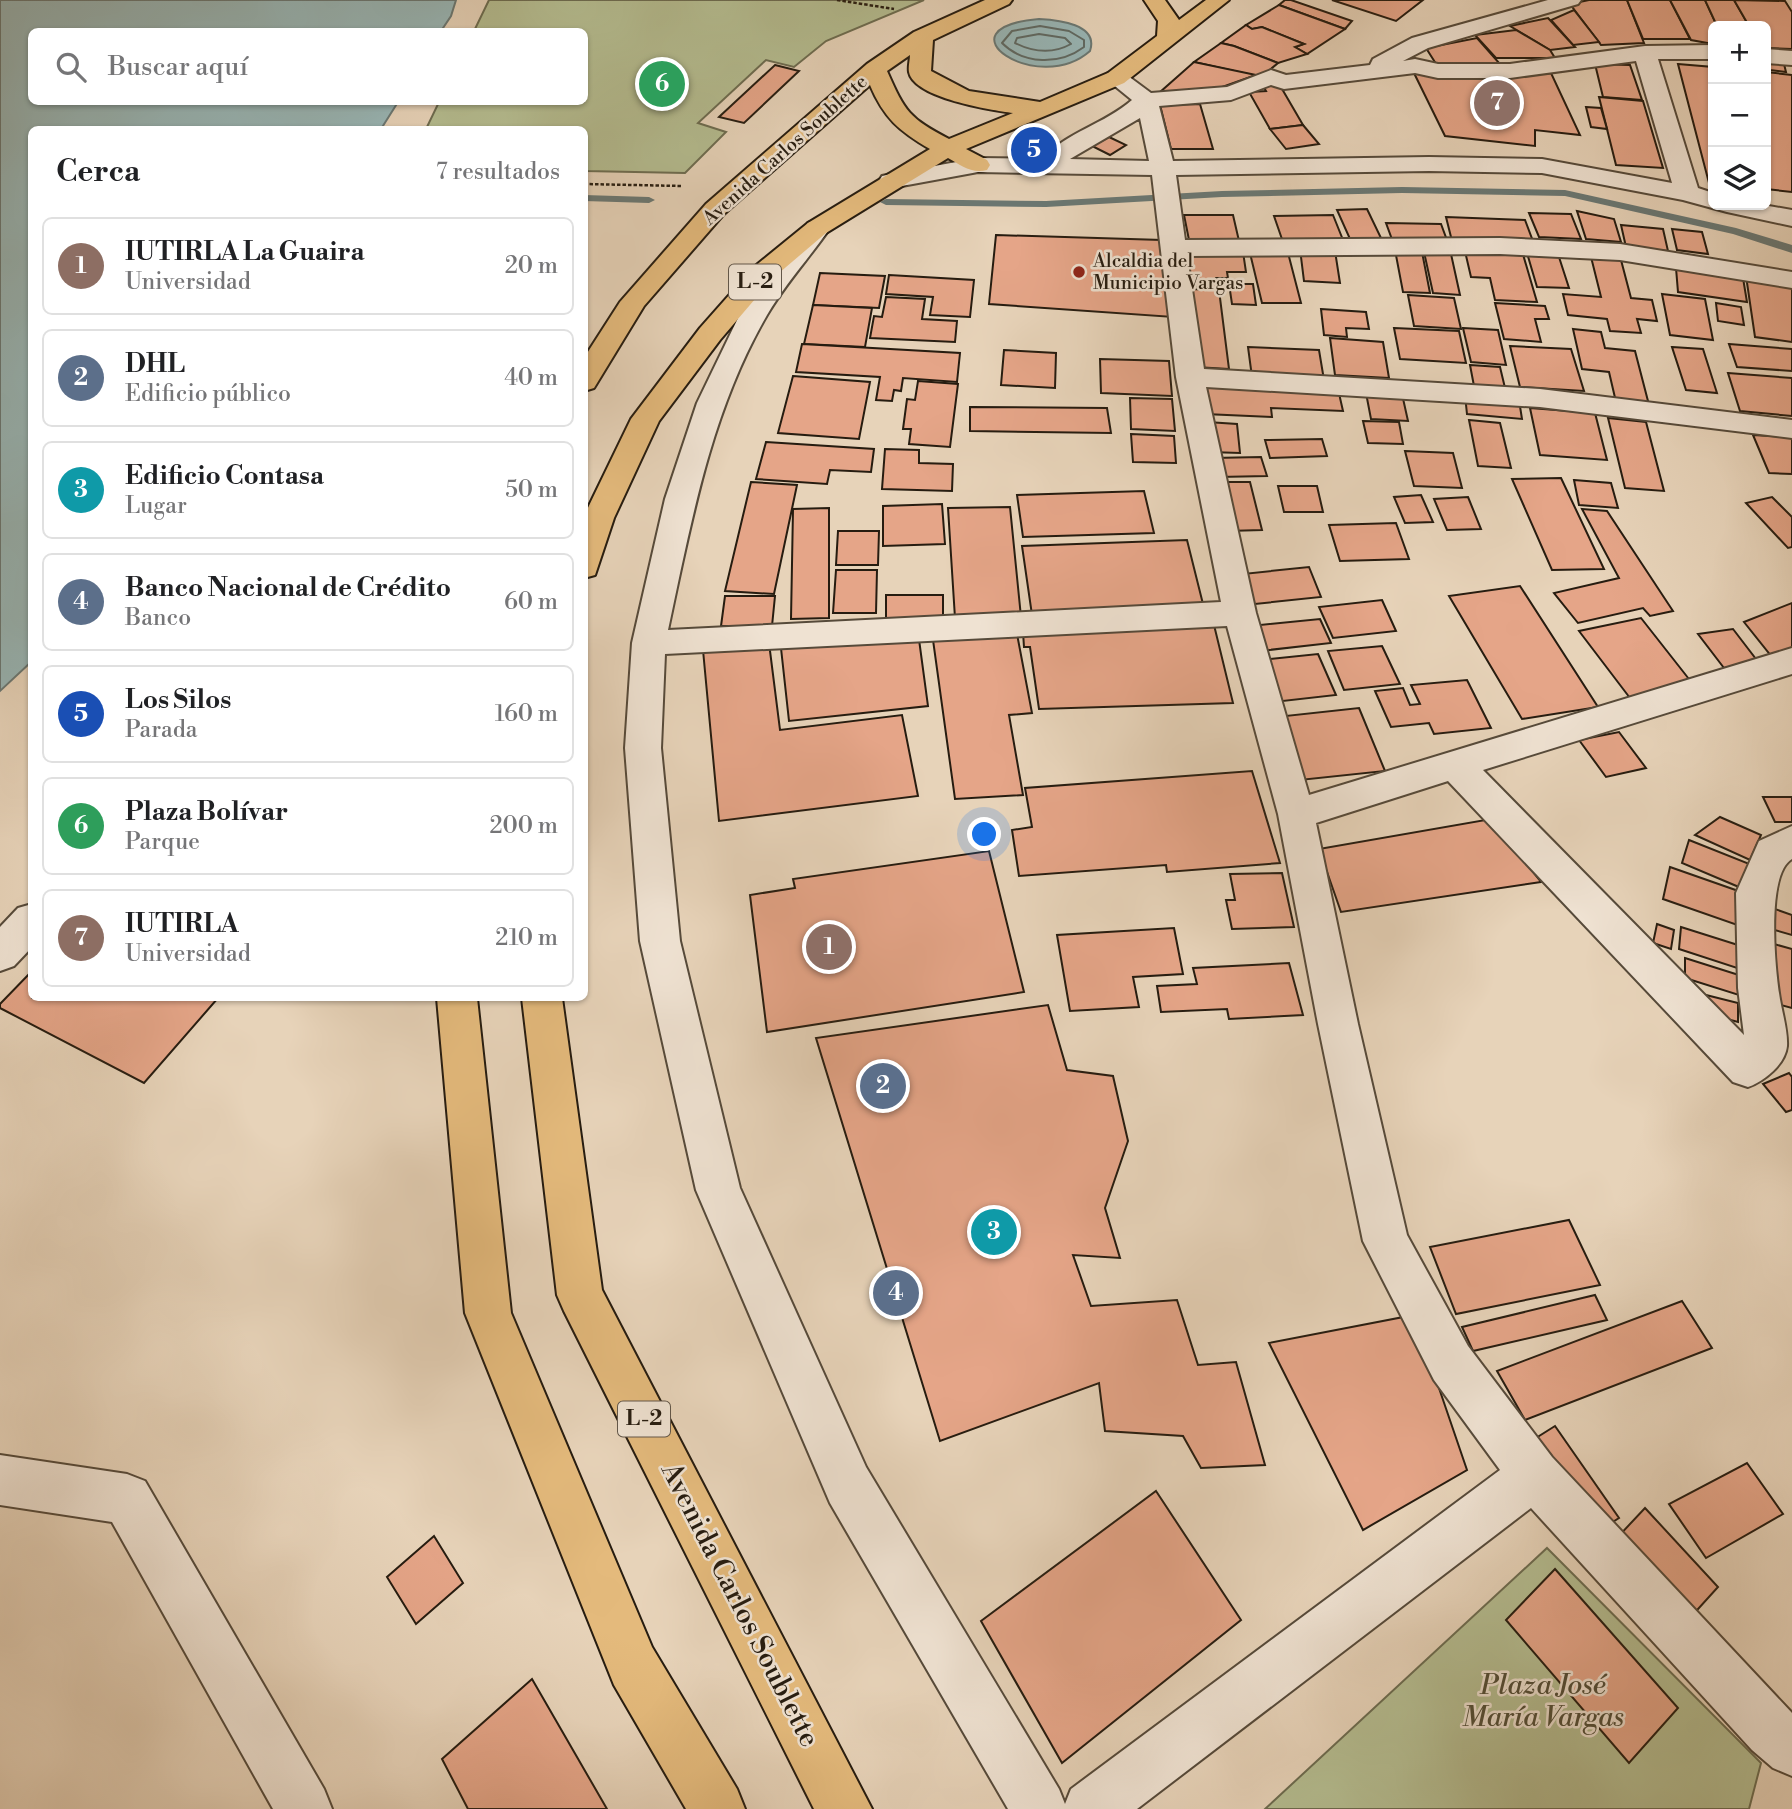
<!DOCTYPE html>
<html lang="es">
<meta charset="utf-8">
<style>
body{margin:0;font-family:"Libre Bodoni",serif;background:#f2f2f2;color:#202124}
.controls{position:absolute;right:21px;top:21px;display:grid;overflow:hidden;border-radius:10px;box-shadow:0 2px 5px #0004}
.controls button{width:63px;height:63px;display:grid;place-items:center;padding:0;border:0;border-bottom:2px solid #e0e0e0;background:#fff;color:#202124;font:35px sans-serif}
.you{position:absolute;left:985px;top:835px;width:24px;height:24px;margin:-18px;border:5px solid #fff;border-radius:50%;background:#1a73e8;box-shadow:0 0 0 10px #1a73e833}
.badge{display:grid;place-items:center;width:46px;height:46px;border-radius:50%;background:#8f2418;color:#fff;font-size:23px;font-weight:700}
.pin{position:absolute;translate:-50% -50%;border:4px solid #fff;box-shadow:0 2px 7px #0006}
.list{margin:0;padding:0;list-style:none}
h2{display:flex;justify-content:space-between;align-items:center;height:91px;margin:0;padding:0 28px;font-size:30px}
h2 small{font-size:23px;font-weight:400;color:#757577}
.list li{display:grid;grid-template-columns:46px 1fr auto;gap:21px;align-items:center;box-sizing:border-box;height:98px;margin:0 14px 14px;padding:0 14px;border:2px solid #e0e0e0;border-radius:10px}
.list b{display:block;font-size:26px;white-space:nowrap}
.list p{margin:0;font-size:23px;white-space:nowrap;color:#757577}
.list em{font-size:23px;font-style:normal;color:#757577}
.icon{flex:none;width:38px;height:38px;fill:none;stroke:currentColor;stroke-width:2;stroke-linecap:round;stroke-linejoin:round}
.map{position:relative;flex:none;width:1792px;height:1809px;overflow:hidden}
.search{position:absolute;background:#fff;box-shadow:0 2px 5px #0004;left:28px;top:28px;width:560px;height:77px;display:flex;align-items:center;gap:18px;box-sizing:border-box;padding:0 24px;border-radius:10px;color:#757577;font-size:26px}
.panel{position:absolute;background:#fff;box-shadow:0 2px 5px #0004;left:28px;top:126px;width:560px;height:875px;border-radius:10px}
.map>svg:first-child{display:block}
.green{fill:#b4bc90;stroke:#6d6c50;stroke-width:2}
.water{fill:#98b6b6;stroke:#6a7874;stroke-width:2}
.lines{fill:none;stroke-linecap:round;stroke-linejoin:round}
.shore{stroke:#5f6963;stroke-width:2}
.stream{fill:#6a7874;fill-rule:evenodd}
.building{fill:#e5a588;stroke:#261c10;stroke-width:2}
.minor-casing{stroke:#564a3a;stroke-width:4}
.major-casing{stroke:#261c10;stroke-width:4}
.path{stroke:#261c10;stroke-width:2.5;stroke-dasharray:3.5 2;stroke-linecap:butt}
.minor{fill:#efe2d2;fill-rule:evenodd}
.major{fill:#e4ba7c;fill-rule:evenodd}
.poi-dot{fill:#8f2418;stroke:#efe2d2;stroke-width:2.5}
.labels{text-anchor:middle;dominant-baseline:central;stroke-width:5;stroke-linejoin:round;paint-order:stroke}
.far-street-label{font-size:19px;fill:#261c10;stroke:#efe2d2}
.far-poi-label{font-size:19px;fill:#261c10;stroke:#efe2d2;text-anchor:start}
.shield{fill:#efe2d2;stroke:#62574a;stroke-width:2}
.shield-label{font-size:21px;font-weight:bold;fill:#261c10}
.near-street-label{font-size:28px;fill:#261c10;stroke:#efe2d2}
.near-park-label{font-size:28px;font-style:italic;fill:#514c36;stroke:#efe2d2}
</style>
<div class="map">
<svg width="1792" height="1809" viewBox="0 0 1792 1809">
<rect width="100%" height="100%" fill="#e7d3b9"/>
<filter id="stains"><feTurbulence type="fractalNoise" baseFrequency=".00286" numOctaves="4"/><feColorMatrix values="0 0 0 0 .2 0 0 0 0 .09 0 0 0 0 .02 0 0 0 .5 -.17"/></filter>
<radialGradient id="worn" r=".72"><stop offset=".6" stop-color="#630" stop-opacity="0"/><stop offset="1" stop-color="#630" stop-opacity=".3"/></radialGradient>
<g class="green">
<path d="M489,0H924L826,41L794,67L766,60L698,123L726,132L685,173L585,171L584,130L426,129L439,102H584V32L474,31Z"/>
<path d="M1547,1548L1761,1763L1749,1809H1265Z"/>
</g>
<g class="water">
<path d="M0,0H456L451,16L441,31L32,32V102H398L381,129L32,130L31,662L0,691Z"/>
<path d="M1039,19C1058,20 1099,24 1090,51C1038,97 935,28 1039,19Z"/>
</g>
<g class="lines">
<g class="shore">
<path d="M1040,26L1069,31L1084,40V47C1060,65 1024,65 1002,43L1012,31Z"/>
<path d="M1039,34L1065,38L1071,44C1053,54 1033,52 1015,43L1017,38Z"/>
</g>
<g class="stream">
<path d="M1402,187L1565,190L1736,228L1792,245V253L1733,234L1565,196L1402,193L1222,197L1046,207L886,205L880,202L886,199L1046,201L1222,191Z"/>
<path d="M584,195L649,197L655,200L649,203L584,201Z"/>
</g>
</g>
<g class="building">
<path d="M1285,0H1291L1352,21L1345,29L1279,5Z"/>
<path d="M1332,0H1423L1396,21Z"/>
<path d="M1589,0H1627L1644,43L1601,45L1570,4Z"/>
<path d="M1627,0H1670L1690,39H1643Z"/>
<path d="M1670,0H1705L1717,26H1713V44L1691,40Z"/>
<path d="M1705,0H1734L1749,26H1717Z"/>
<path d="M1734,0L1785,1L1792,12V49L1766,48V26H1749Z"/>
<path d="M1279,5L1345,29L1307,54L1295,47L1304,44L1262,27L1252,29L1246,25Z"/>
<path d="M1574,10L1599,42L1573,45L1551,20Z"/>
<path d="M1548,18L1573,45L1575,47L1550,50L1510,26Z"/>
<path d="M1246,25L1252,29L1262,27L1304,44L1295,47L1307,54L1278,63L1234,46L1221,43Z"/>
<path d="M1516,30L1550,50L1555,58H1496L1475,35Z"/>
<path d="M1477,38L1500,64L1438,67L1426,48Z"/>
<path d="M1221,43L1234,46L1278,63L1261,77L1194,62Z"/>
<path d="M1766,58L1783,60L1786,72L1770,70Z"/>
<path d="M1194,62L1256,75L1211,91L1159,93Z"/>
<path d="M1595,64L1630,65L1642,100L1603,97Z"/>
<path d="M1678,64L1713,67V184L1709,183Z"/>
<path d="M775,65L799,71L744,123L719,117Z"/>
<path d="M1413,71L1488,76L1551,73L1580,135L1535,130V146L1445,136Z"/>
<path d="M1766,72L1792,75V192L1766,189Z"/>
<path d="M1278,82L1303,125L1270,129L1249,92L1266,91L1262,84Z"/>
<path d="M1599,97L1643,101L1663,168L1616,165Z"/>
<path d="M1200,104L1213,149H1171L1160,105Z"/>
<path d="M1586,107L1601,108L1607,129L1591,127Z"/>
<path d="M1303,125L1319,144L1286,149L1270,129Z"/>
<path d="M1109,137L1126,145L1110,155L1092,146Z"/>
<path d="M1367,209L1381,238L1350,239L1337,210Z"/>
<path d="M1577,211L1614,219L1621,242L1586,239Z"/>
<path d="M1529,213L1571,214L1581,239L1539,237Z"/>
<path d="M1184,215H1233L1239,241L1189,240Z"/>
<path d="M1333,215L1343,240L1283,242L1274,216Z"/>
<path d="M1446,217L1525,220L1534,244L1452,241Z"/>
<path d="M1386,223L1441,224L1448,243L1393,242Z"/>
<path d="M1621,225L1663,229L1668,251L1626,247Z"/>
<path d="M1672,229L1702,232L1708,254L1677,250Z"/>
<path d="M996,235L1162,240L1173,317L989,304Z"/>
<path d="M1464,247L1522,251L1537,302L1495,300L1490,278L1471,277Z"/>
<path d="M1249,249H1287L1301,303H1262Z"/>
<path d="M1300,249L1335,251L1340,283L1304,281Z"/>
<path d="M1181,250L1243,252L1246,272H1227L1228,278H1216L1217,287L1185,286Z"/>
<path d="M1395,250L1422,252L1430,293L1403,292Z"/>
<path d="M1424,252L1451,254L1460,295L1433,293Z"/>
<path d="M1527,253L1558,254L1569,288L1537,287Z"/>
<path d="M1591,257L1621,260L1631,298L1652,300L1657,321L1637,319L1641,333L1610,331L1607,319L1568,315L1563,294L1601,297Z"/>
<path d="M1676,268L1743,278L1747,302L1678,292Z"/>
<path d="M820,273L885,276L879,308L813,305Z"/>
<path d="M889,275L974,280L970,317L930,315L933,297L886,294Z"/>
<path d="M1746,276L1792,283V342L1755,337Z"/>
<path d="M1229,284H1253L1256,305L1232,304Z"/>
<path d="M1187,289L1219,290L1229,369L1195,367Z"/>
<path d="M1662,294L1705,299L1713,340L1670,335Z"/>
<path d="M1408,295L1454,298L1461,329L1414,326Z"/>
<path d="M886,297L925,299L922,319L957,321L955,342L870,338L874,316L882,317Z"/>
<path d="M1495,303L1545,306L1549,319H1535L1541,342L1504,339Z"/>
<path d="M1716,303L1741,307L1744,325L1718,321Z"/>
<path d="M813,305L872,308L865,347L804,344Z"/>
<path d="M1321,309L1366,312L1369,329L1346,328L1347,337L1324,335Z"/>
<path d="M1394,328L1459,331L1466,363L1400,359Z"/>
<path d="M1463,328L1498,330L1506,365L1471,362Z"/>
<path d="M1573,329L1601,332L1605,348L1635,351L1649,405L1616,402L1609,372L1582,369Z"/>
<path d="M1330,338L1383,342L1389,378L1335,375Z"/>
<path d="M802,344L960,353L957,382L903,378L901,391L894,390L892,401L876,400L880,377L796,372Z"/>
<path d="M1729,344L1792,349V371L1737,367Z"/>
<path d="M1510,346L1571,349L1584,391L1520,387Z"/>
<path d="M1248,347L1319,350L1324,380L1252,377Z"/>
<path d="M1672,347L1703,349L1717,393L1686,390Z"/>
<path d="M1004,350L1056,353L1055,388L1001,385Z"/>
<path d="M1100,359L1169,361L1172,396L1101,393Z"/>
<path d="M1470,365L1500,367L1505,388L1474,386Z"/>
<path d="M1728,373L1792,378V416L1740,411Z"/>
<path d="M793,376L870,382L859,439L778,433Z"/>
<path d="M918,381L958,384L950,447L909,444L911,429H903L907,399L915,400Z"/>
<path d="M1202,383L1338,389L1343,411L1271,408L1272,417L1205,414Z"/>
<path d="M1366,393L1402,394L1408,421L1371,419Z"/>
<path d="M1465,395L1519,400L1522,419L1467,414Z"/>
<path d="M1130,398L1172,399L1175,431L1131,429Z"/>
<path d="M970,407L1107,408L1111,433L970,431Z"/>
<path d="M1530,408L1595,413L1607,460L1540,455Z"/>
<path d="M1608,418L1646,422L1664,491L1625,488Z"/>
<path d="M1469,420L1500,423L1511,468L1478,466Z"/>
<path d="M1363,421L1399,422L1403,444L1368,443Z"/>
<path d="M1207,422L1237,424L1240,453L1209,452Z"/>
<path d="M1131,434L1174,436L1176,463L1133,462Z"/>
<path d="M1753,435L1792,437V474L1769,473Z"/>
<path d="M1322,439L1327,456L1270,458L1265,440Z"/>
<path d="M766,442L874,449L871,472L830,470L827,484L756,479Z"/>
<path d="M885,449L919,450V463L953,464L952,491L882,489Z"/>
<path d="M1405,451L1453,453L1462,488L1414,486Z"/>
<path d="M1261,457L1267,476L1218,477L1213,458Z"/>
<path d="M1561,478L1604,569L1552,570L1512,479Z"/>
<path d="M1574,480L1611,483L1618,508L1579,505Z"/>
<path d="M751,482L797,485L774,594L725,591Z"/>
<path d="M1216,482H1250L1262,530L1227,531Z"/>
<path d="M1278,486H1317L1323,512H1284Z"/>
<path d="M1144,491L1154,533L1023,537L1017,495Z"/>
<path d="M1421,495L1433,522L1405,523L1394,497Z"/>
<path d="M1468,497L1481,529L1447,530L1434,499Z"/>
<path d="M1772,497L1792,517V547L1788,548L1746,503Z"/>
<path d="M942,504L945,544L883,546V506Z"/>
<path d="M1010,507L1021,617L955,618L948,508Z"/>
<path d="M829,508V618L791,619L793,509Z"/>
<path d="M1582,509L1607,511L1673,611L1650,616L1643,608L1578,623L1554,593L1619,578Z"/>
<path d="M1396,523L1409,559L1340,561L1329,525Z"/>
<path d="M838,531H879L878,565H836Z"/>
<path d="M1187,540L1204,608L1032,615L1022,546Z"/>
<path d="M1309,567L1321,597L1245,605L1233,575Z"/>
<path d="M836,570H877L876,613H833Z"/>
<path d="M1520,586L1598,707L1522,719L1449,596Z"/>
<rect x="886" y="595" width="57" height="26"/>
<path d="M725,596H775L772,626H721Z"/>
<path d="M1382,600L1396,631L1333,638L1319,607Z"/>
<path d="M1792,603V650L1772,657L1744,622Z"/>
<path d="M1641,618L1696,688L1633,702L1579,631Z"/>
<path d="M1320,619L1331,643L1260,651L1250,626Z"/>
<path d="M1214,625L1233,703L1039,709L1030,647H1024L1023,632Z"/>
<path d="M1733,629L1759,663L1724,668L1698,634Z"/>
<path d="M918,632L928,706L789,721L780,639Z"/>
<path d="M1017,634L1032,713L1009,715L1023,795L955,799L933,640Z"/>
<path d="M769,643L780,730L902,715L918,796L719,821L703,650Z"/>
<path d="M1382,646L1400,684L1344,690L1328,651Z"/>
<path d="M1318,654L1336,695L1274,702L1259,660Z"/>
<path d="M1467,680L1491,728L1434,734L1429,723L1391,727L1375,691L1403,688L1410,705L1420,704L1411,685Z"/>
<path d="M1359,708L1385,771L1300,780L1276,717Z"/>
<path d="M1619,732L1646,768L1606,777L1579,740Z"/>
<path d="M1252,771L1280,863L1167,872L1166,865L1019,876L1012,830L1032,827L1025,788Z"/>
<path d="M1763,797H1792V822H1775Z"/>
<path d="M1720,817L1761,835L1750,860L1695,835Z"/>
<path d="M1491,819L1541,882L1341,912L1319,849Z"/>
<path d="M1689,840L1752,865L1746,890L1682,863Z"/>
<path d="M989,851L1024,992L767,1032L750,895L795,888L793,879Z"/>
<path d="M1670,867L1747,894L1743,927L1663,899Z"/>
<path d="M1282,873L1294,927L1232,929L1226,900H1235L1230,874Z"/>
<path d="M1772,908L1792,915V935L1771,929Z"/>
<path d="M1657,924L1674,930L1671,949L1653,943Z"/>
<path d="M1681,927L1738,945L1737,968L1679,949Z"/>
<path d="M1174,928L1183,974L1133,977L1139,1007L1070,1011L1057,935Z"/>
<path d="M1774,944L1792,949V1008L1773,1003Z"/>
<path d="M1685,958L1742,976V996L1685,978Z"/>
<path d="M1289,963L1303,1015L1229,1019L1227,1009L1161,1012L1157,986L1197,984L1193,968Z"/>
<path d="M32,971V998H218L144,1083L0,1008V1004Z"/>
<path d="M1706,995L1738,1003V1022L1705,1013Z"/>
<path d="M1048,1005L1067,1070L1113,1076L1128,1141L1105,1208L1120,1258L1073,1255L1091,1306L1177,1300L1198,1365L1236,1362L1265,1465L1201,1468L1183,1436L1105,1431L1099,1383L940,1441L816,1038Z"/>
<path d="M1789,1073L1792,1077V1110L1786,1112L1763,1084Z"/>
<path d="M1569,1220L1600,1285L1456,1314L1430,1247Z"/>
<path d="M1595,1295L1607,1320L1473,1351L1462,1327Z"/>
<path d="M1682,1301L1712,1348L1525,1420L1497,1371Z"/>
<path d="M1414,1315L1467,1470L1363,1530L1269,1343Z"/>
<path d="M1555,1426L1619,1518L1600,1530L1536,1438Z"/>
<path d="M1747,1463L1783,1514L1706,1558L1669,1504Z"/>
<path d="M1156,1491L1241,1620L1062,1763L981,1621Z"/>
<path d="M1645,1508L1718,1587L1689,1619L1615,1540Z"/>
<path d="M434,1536L463,1583L416,1624L387,1577Z"/>
<path d="M1555,1569L1678,1708L1629,1763L1506,1620Z"/>
<path d="M532,1679L607,1809H468L442,1759Z"/>
</g>
<g class="lines">
<defs>
<g id="minor">
<path d="M1548,0H1581L1578,4L1428,48L1403,61L1415,59L1438,64H1510L1645,46L1713,45V59H1658L1698,188L1713,193V205H1763L1792,210V226L1727,212L1683,200L1542,173L1429,171L1176,175L1185,240L1500,238L1620,244L1792,272V288L1620,260L1500,254L1187,256L1204,369L1540,389L1792,420V438L1540,407L1206,387L1256,613L1309,795L1792,648V674L1483,770L1744,1035L1738,988L1736,893L1759,841L1792,826V859C1766,874 1775,966 1779,993C1781,1009 1788,1030 1787,1046C1785,1065 1764,1081 1748,1087L1733,1082L1448,781L1316,823L1358,1024L1407,1235L1468,1346L1552,1457L1792,1713V1776L1773,1768L1752,1750L1531,1508L1137,1809H1008L830,1503L696,1190L640,941L625,748L632,643L665,499L697,403L740,314L808,223L817,220L826,223L830,228C810,257 785,284 767,315C711,411 691,522 668,630L1221,602L1176,377L1152,175L978,172L891,188L882,186L879,181L882,176L891,174L978,158L1043,159C1066,132 1105,124 1132,100L1105,78L1108,73H1124L1151,93L1227,87L1271,70L1286,75L1370,65L1373,59L1412,38ZM1636,61L1672,183L1542,159L1429,157L1173,161L1159,106L1231,100L1271,85L1284,89L1415,73L1438,78H1510ZM1140,118L1149,161L1070,159ZM1227,626L1278,814L1318,1024L1363,1241L1434,1380L1500,1470L1071,1789L1065,1804L1059,1789L866,1467L740,1188L680,941L661,748L665,654Z"/>
<path d="M1766,49L1792,51V65L1766,63Z"/>
<path d="M32,904V947L14,966L0,971V927L18,908Z"/>
<path d="M0,1455L127,1474L145,1481L324,1789L332,1809H273L112,1522L0,1505Z"/>
</g>
<g id="major">
<path d="M985,0H1012L1009,4L933,40L931,71L969,91L1040,102L1108,73L1157,36L1158,21L1144,0H1165L1179,20L1206,0H1229L1124,83L966,149L987,160L990,165L987,170C971,174 961,165 948,158L826,233L772,279L720,340L659,421L614,518L595,575L584,578V516L631,419L700,328L754,267L808,223L930,149C899,131 884,118 870,85L724,214L644,306L594,388L584,391V358L620,302L706,204L867,64L914,32ZM910,55C910,60 908,67 909,72C914,98 991,110 1013,113L949,139C909,118 905,112 887,71Z"/>
<path d="M437,998H477L511,1313L652,1647L737,1789L745,1809H686L614,1685L465,1313Z"/>
<path d="M522,998H562L602,1290L872,1809H814L564,1311L557,1295Z"/>
</g>
</defs>
<use href="#minor" class="minor-casing"/>
<use href="#major" class="major-casing"/>
<g class="path">
<path d="M837,0L894,9"/>
<path d="M584,184L682,186"/>
</g>
<use href="#minor" class="minor"/>
<use href="#major" class="major"/>
</g>
<circle class="poi-dot" cx="1079" cy="272" r="7"/>
<g class="labels">
<g class="far-street-label">
<text transform="translate(785 150) rotate(-42)">Avenida Carlos Soublette</text>
</g>
<g class="far-poi-label">
<text x="1093" y="261">Alcaldia del<tspan x="1093" dy="22">Municipio Vargas</tspan></text>
</g>
<g class="shield">
<rect x="729" y="264.5" width="52" height="35" rx="5"/>
<rect x="618" y="1401.5" width="52" height="35" rx="5"/>
</g>
<g class="shield-label">
<text x="755" y="282">L-2</text>
<text x="644" y="1419">L-2</text>
</g>
<g class="near-street-label">
<text transform="translate(740 1605) rotate(63)">Avenida Carlos Soublette</text>
</g>
<g class="near-park-label">
<text x="1543" y="1685">Plaza José<tspan x="1543" dy="32">María Vargas</tspan></text>
</g>
</g>
<rect width="100%" height="100%" filter="url(#stains)"/>
<rect width="100%" height="100%" fill="url(#worn)"/>
</svg>
<div class="controls">
<button>+</button>
<button>−</button>
<button><svg class="icon" aria-label="layers" viewBox="0 0 24 24"><path d="M12 4l9 5-9 5-9-5zM3 14l9 5 9-5"/></svg></button>
</div>
<div class="you"></div>
<div class="pin badge" style="left:829px;top:947px;background:#8d6e63">1</div>
<div class="pin badge" style="left:883px;top:1086px;background:#5c6f8a">2</div>
<div class="pin badge" style="left:994px;top:1232px;background:#0f9aa8">3</div>
<div class="pin badge" style="left:896px;top:1293px;background:#5c6f8a">4</div>
<div class="pin badge" style="left:1034px;top:150px;background:#1a4fb4">5</div>
<div class="pin badge" style="left:662px;top:84px;background:#2e9e5b">6</div>
<div class="pin badge" style="left:1497px;top:103px;background:#8d6e63">7</div>
<div class="search"><svg class="icon" aria-label="search" viewBox="0 0 24 24"><circle cx="10" cy="10" r="6"/><path d="M15 15l6 6"/></svg>Buscar aquí</div>
<section class="panel">
<h2>Cerca<small>7 resultados</small></h2>
<ul class="list">
<li><span class="badge" style="background:#8d6e63">1</span><div><b>IUTIRLA La Guaira</b><p>Universidad</p></div><em>20 m</em></li>
<li><span class="badge" style="background:#5c6f8a">2</span><div><b>DHL</b><p>Edificio público</p></div><em>40 m</em></li>
<li><span class="badge" style="background:#0f9aa8">3</span><div><b>Edificio Contasa</b><p>Lugar</p></div><em>50 m</em></li>
<li><span class="badge" style="background:#5c6f8a">4</span><div><b>Banco Nacional de Crédito</b><p>Banco</p></div><em>60 m</em></li>
<li><span class="badge" style="background:#1a4fb4">5</span><div><b>Los Silos</b><p>Parada</p></div><em>160 m</em></li>
<li><span class="badge" style="background:#2e9e5b">6</span><div><b>Plaza Bolívar</b><p>Parque</p></div><em>200 m</em></li>
<li><span class="badge" style="background:#8d6e63">7</span><div><b>IUTIRLA</b><p>Universidad</p></div><em>210 m</em></li>
</ul>
</section>
</div>
